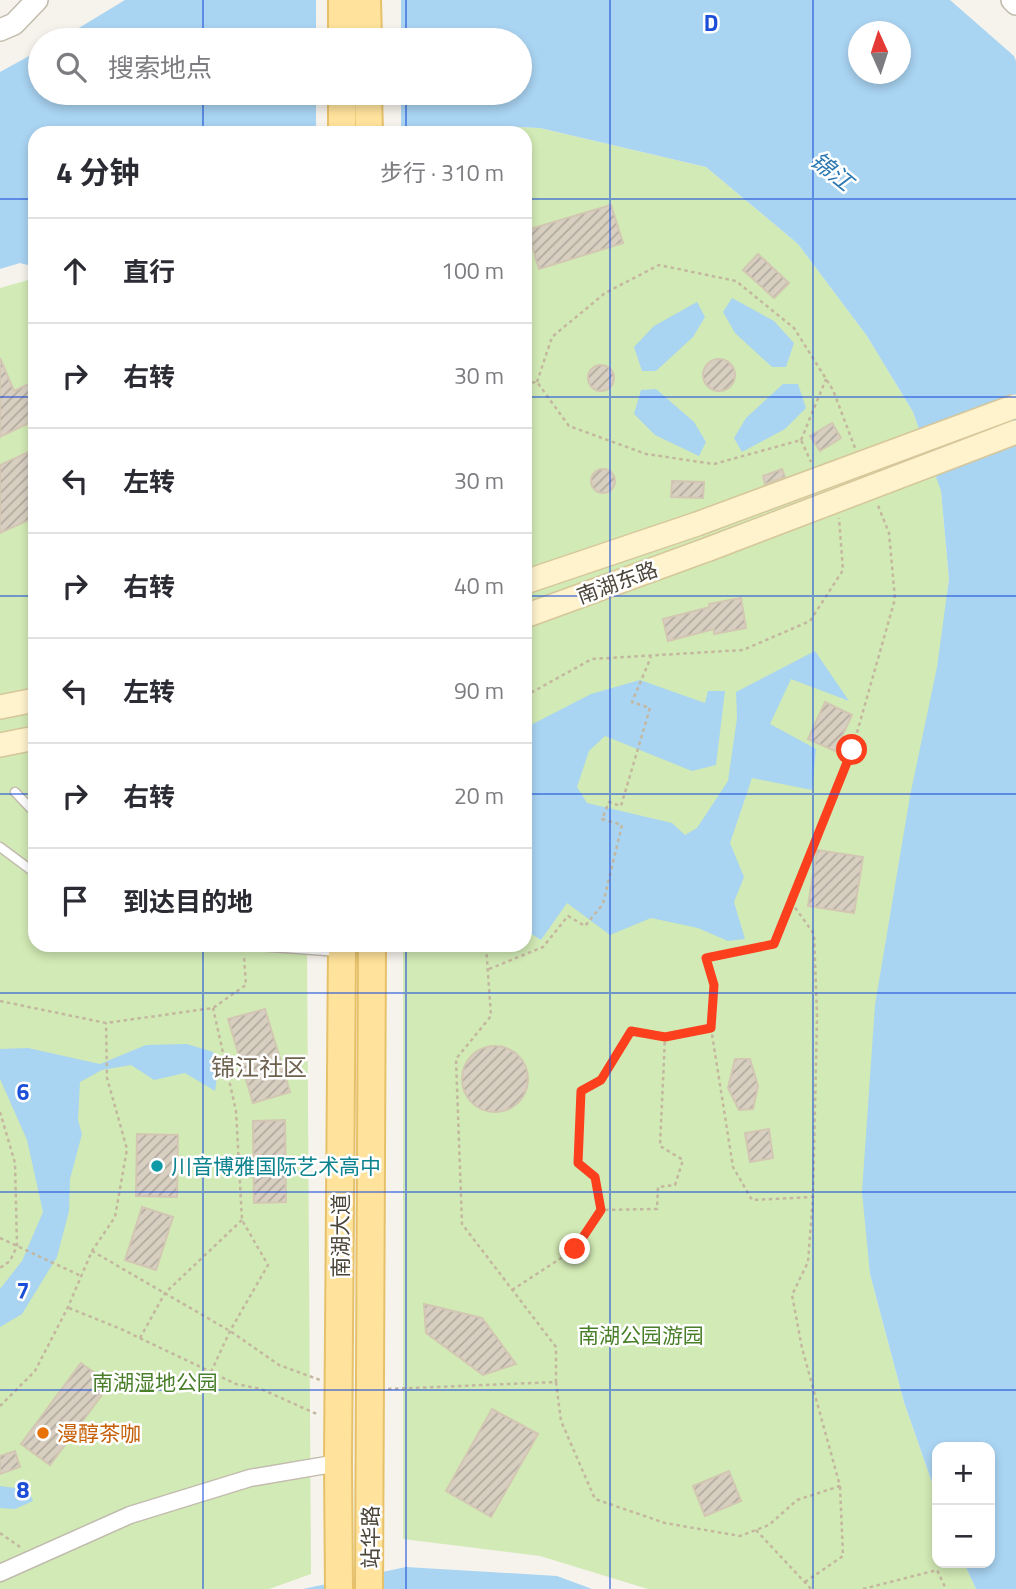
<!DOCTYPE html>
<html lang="zh">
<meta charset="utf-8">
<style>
body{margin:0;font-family:"Titillium Web","Noto Sans SC",sans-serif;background:#f7f7f7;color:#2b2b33}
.controls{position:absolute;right:21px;bottom:21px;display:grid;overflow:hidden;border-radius:14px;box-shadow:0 4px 10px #0003}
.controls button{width:63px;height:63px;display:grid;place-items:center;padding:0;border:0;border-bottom:2px solid #e1e1e2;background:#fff;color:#2b2b33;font:35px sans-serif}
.compass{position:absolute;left:848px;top:21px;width:63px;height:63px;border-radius:50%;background:#fff;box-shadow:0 4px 10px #0003;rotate:357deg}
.stop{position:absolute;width:21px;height:21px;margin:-16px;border:5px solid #fc3f1d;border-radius:50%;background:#fff}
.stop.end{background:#fc3f1d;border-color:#fff;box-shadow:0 2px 7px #0008}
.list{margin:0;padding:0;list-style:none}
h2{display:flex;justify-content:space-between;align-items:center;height:91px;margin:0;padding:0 28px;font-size:30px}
h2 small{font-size:23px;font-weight:400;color:#7c7c81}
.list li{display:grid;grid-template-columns:46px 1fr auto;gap:21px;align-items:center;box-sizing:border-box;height:105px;padding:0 28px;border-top:2px solid #e1e1e2}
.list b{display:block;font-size:26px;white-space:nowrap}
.list em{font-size:23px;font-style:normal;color:#7c7c81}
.icon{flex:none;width:38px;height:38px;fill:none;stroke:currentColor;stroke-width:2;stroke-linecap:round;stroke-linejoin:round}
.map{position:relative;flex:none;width:1016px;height:1589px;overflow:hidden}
.search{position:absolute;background:#fff;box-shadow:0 4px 10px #0003;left:28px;top:28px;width:504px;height:77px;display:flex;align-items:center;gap:18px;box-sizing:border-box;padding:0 24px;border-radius:38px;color:#7c7c81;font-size:26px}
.panel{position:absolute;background:#fff;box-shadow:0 4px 10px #0003;left:28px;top:126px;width:504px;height:826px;border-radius:21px}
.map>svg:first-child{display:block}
.park{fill:#d2eab5}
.water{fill:#a9d4f2;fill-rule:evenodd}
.pier{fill:#f6f3ec}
.building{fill:url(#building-hatch);stroke:#d3c7b4;stroke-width:2}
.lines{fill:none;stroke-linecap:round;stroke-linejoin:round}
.service-casing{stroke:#c2bbae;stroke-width:11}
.minor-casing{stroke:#c2bbae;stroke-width:19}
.tertiary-casing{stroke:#c2bbae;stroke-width:24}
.secondary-casing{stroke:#d6c79b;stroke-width:26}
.primary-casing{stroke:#e6c16a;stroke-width:30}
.path{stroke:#c4b79f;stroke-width:2.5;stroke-dasharray:3.5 3.5;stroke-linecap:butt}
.service{stroke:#fff;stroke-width:8}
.minor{stroke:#fff;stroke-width:16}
.tertiary{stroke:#fff;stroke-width:21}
.secondary{stroke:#fff3cd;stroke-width:23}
.primary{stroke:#ffe39c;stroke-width:26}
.secondary-bridge-casing{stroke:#d6c79b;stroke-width:26;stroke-linecap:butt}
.secondary-bridge{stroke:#fff3cd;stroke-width:23}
.route{stroke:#fc3f1d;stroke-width:9}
.grid{fill:none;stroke:#1d4ed8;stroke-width:2;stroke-opacity:0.55}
.culture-dot{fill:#0f9aa8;stroke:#fff;stroke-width:2.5}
.food-dot{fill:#e8710a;stroke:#fff;stroke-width:2.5}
.labels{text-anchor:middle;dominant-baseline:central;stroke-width:5;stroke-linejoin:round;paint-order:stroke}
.street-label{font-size:21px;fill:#4b4439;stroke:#fff}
.culture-label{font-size:21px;fill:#0d838f;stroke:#fff;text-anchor:start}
.park-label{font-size:21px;fill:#4a7f2a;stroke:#fff}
.food-label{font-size:21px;fill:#c56008;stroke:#fff;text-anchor:start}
.water-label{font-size:23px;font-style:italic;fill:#2e7ab2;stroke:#fff}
.quarter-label{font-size:24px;fill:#6e6250;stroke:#fff}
.grid-label{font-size:23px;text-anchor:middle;font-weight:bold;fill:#1d4ed8;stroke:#fff;stroke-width:5;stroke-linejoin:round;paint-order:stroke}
</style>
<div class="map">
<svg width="1016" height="1589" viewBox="0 0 1016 1589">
<defs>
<pattern id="building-hatch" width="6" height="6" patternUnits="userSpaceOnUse" patternTransform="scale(1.75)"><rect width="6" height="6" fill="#d8cfc1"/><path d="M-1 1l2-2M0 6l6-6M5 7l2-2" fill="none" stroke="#b1aa9e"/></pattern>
</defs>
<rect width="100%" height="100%" fill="#f6f3ec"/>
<g class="park">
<path d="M498,126L540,128L706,167L798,244L867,336L913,412L941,490L949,579L870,1274L904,1402L937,1497V1563H964L976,1589H648L540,1556L403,1539V945H525V133H476Z"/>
<path d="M35,278V945H307L311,1574L269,1589H0V288Z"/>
</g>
<g class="water">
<path d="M125,0H950L1014,56L1016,61V1589H976L964,1563H990V1447H937V1497L904,1402L870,1274L862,1192L875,1005L910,796L937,667L949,579L941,491L913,412L867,336L798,244L706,167L540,128L498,126L476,133H35V267L20,263L0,269V72L40,50V93H520V40H59ZM858,32H900V74H858Z"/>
<path d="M732,298L774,321L794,343L786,367H772L735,333L723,312Z"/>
<path d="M697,302L705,317L693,337L656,371H642L634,347L654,326Z"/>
<path d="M783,384H798L806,408L785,429L742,452L734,438L746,418Z"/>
<path d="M656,389L694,422L706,442L699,456L655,435L634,414L641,390Z"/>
<path d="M815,651L849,701L791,679L770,724L816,749L812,790L752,778L730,843L744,877L734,902L745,939L728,941L698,928L651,918L610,935L567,903L541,940L525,930V728L591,694L640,680L705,703L708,691H725L716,765L692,771L605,736L589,751L577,787L587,803L672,823L685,835L697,828L728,781L737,718L736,692Z"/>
<path d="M187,1044L213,1052L218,1071L215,1091L185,1073L154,1080L131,1065L102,1070L80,1082L78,1120L82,1134L70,1179L69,1211L57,1257L22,1314L0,1327V1289L22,1261L43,1212L27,1140L0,1079V1049L28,1048L100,1064L146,1045Z"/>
<path d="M0,1486L29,1490L33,1501L15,1509L0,1508Z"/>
<path d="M406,1567L557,1576L592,1589H303Z"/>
</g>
<g class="pier">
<rect x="316" y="0" width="85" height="40"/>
<rect x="316" y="93" width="85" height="40"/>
</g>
<g class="building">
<path d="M611,205L623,243L539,269L527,230Z"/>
<path d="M758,254L789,283L774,298L743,270Z"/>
<path d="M0,358L14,391L35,381V420L0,437Z"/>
<circle cx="719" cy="375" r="16"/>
<circle cx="601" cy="378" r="13"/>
<path d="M832,423L841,438L820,451L810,436Z"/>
<path d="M35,449V517L0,533V465Z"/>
<path d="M782,469L785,477L765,484L763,476Z"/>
<circle cx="603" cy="481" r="12"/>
<path d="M672,481L704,482L703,498L671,497Z"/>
<path d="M741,598L746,628L714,634V629L668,641L663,619L710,607L709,604Z"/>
<path d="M825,702L852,715L835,751L808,739Z"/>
<path d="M817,850L863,857L854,913L808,906Z"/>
<path d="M265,1009L290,1092L253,1103L228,1019Z"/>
<circle cx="495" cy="1079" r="33"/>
<path d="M735,1059H750L758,1086L753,1109L739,1110L728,1088Z"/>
<path d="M285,1120L286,1202L254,1203L253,1121Z"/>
<path d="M769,1129L773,1158L750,1162L745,1133Z"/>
<path d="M137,1134L178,1135L177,1197L136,1196Z"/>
<path d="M142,1207L173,1217L156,1270L125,1260Z"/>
<path d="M424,1304L482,1318L516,1364L483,1375L426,1333Z"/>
<path d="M81,1363L110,1384L50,1465L21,1444Z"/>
<path d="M492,1409L538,1434L491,1517L446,1491Z"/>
<path d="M15,1451L20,1467L0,1474V1456Z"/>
<path d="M729,1471L741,1501L705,1516L693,1486Z"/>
</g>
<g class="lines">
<defs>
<g id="service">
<path d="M15,792L35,813"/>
<path d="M0,847L35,873"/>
<path d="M244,945L339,952"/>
</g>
<path id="minor" d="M0,1573L130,1515L250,1478L338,1463"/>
<g id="tertiary">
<path d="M1012,0L1016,4"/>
<path d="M0,30L14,24L37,0"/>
</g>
<g id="secondary">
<path d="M525,582L697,524"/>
<path d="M525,616L709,549"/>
<path d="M0,707L35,700"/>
<path d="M0,745L35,738"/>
</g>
<g id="primary">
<path d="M342,0V40"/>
<path d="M367,0L368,40"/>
<path d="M342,93V133"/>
<path d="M368,93L369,133"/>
<path d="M339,1589L338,1463L342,945"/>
<path d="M369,1589L372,945"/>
</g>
</defs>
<use href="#service" class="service-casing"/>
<use href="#minor" class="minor-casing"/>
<use href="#tertiary" class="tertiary-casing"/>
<use href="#secondary" class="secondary-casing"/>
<use href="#primary" class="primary-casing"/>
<g class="path">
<path d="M537,382L552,337L605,293L659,265L736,281L794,328L833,390L855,448"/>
<path d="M525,383L537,382L569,426L646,454L714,464L801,440L811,462"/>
<path d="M801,440L826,379"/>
<path d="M525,696L592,659L743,650L810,621L843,570L839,518"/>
<path d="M791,902L814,934L817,1016L813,1197"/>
<path d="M489,969L543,947L568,916L585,926L603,904L622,825L602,819L609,802L621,806L650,708L632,702L651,657"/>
<path d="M0,1001L106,1023L213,1008L246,985L244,957"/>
<path d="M0,1112L15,1163L17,1246L10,1261L0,1268"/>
<path d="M601,1210L595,1177L578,1163L581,1091L602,1079L631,1031L665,1037"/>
<path d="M0,1238L81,1276"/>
<path d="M92,1251L230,1331L279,1365L320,1380"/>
<path d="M512,1290L575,1249L601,1210L657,1209L658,1187L675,1185L683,1160L660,1146L665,1037L711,1028"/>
<path d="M69,1308L121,1329L236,1384L261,1389L319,1415"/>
<path d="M140,1338L165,1293L242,1220"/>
<path d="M211,1372L230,1331L268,1265L242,1220L236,1111L213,1008"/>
<path d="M556,1382L561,1421L595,1499L665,1523L740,1536L769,1525L797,1500L840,1486L802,1348L792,1295L808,1262L813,1197L752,1200L733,1167L711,1028L714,985L706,958L774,944L852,750L895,599L889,533L877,503"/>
<path d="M388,1389L556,1382V1347L462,1224L456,1059L491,1016L486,945"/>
<path d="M0,1406L35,1371L68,1307L92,1251L115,1217L127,1149L107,1078L106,1023"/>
<path d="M756,1530L811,1589"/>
<path d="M0,1533L20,1547"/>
<path d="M805,1582L843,1556L840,1486"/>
<path d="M863,1589L937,1570L946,1589"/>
</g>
<use href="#service" class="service"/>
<use href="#minor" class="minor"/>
<use href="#tertiary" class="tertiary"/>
<use href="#secondary" class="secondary"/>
<use href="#primary" class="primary"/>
<defs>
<g id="secondary-bridge">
<path d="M697,524L1016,406"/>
<path d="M709,549L1016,432"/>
</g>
</defs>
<use href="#secondary-bridge" class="secondary-bridge-casing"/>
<use href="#secondary-bridge" class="secondary-bridge"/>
</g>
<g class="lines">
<path class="route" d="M575,1249L601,1210L595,1177L578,1163L581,1091L601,1080L631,1031L665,1037L711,1028L714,985L706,958L774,944L852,750"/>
</g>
<path class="grid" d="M203,0V40M406,0V40M610,0V1589M813,0V1589M203,93V133M406,93V133M0,199H35M525,199H1016M0,397H35M525,397H1016M0,596H35M525,596H1016M0,794H35M525,794H1016M203,945V1589M406,945V1589M0,993H1016M0,1192H1016M0,1390H1016"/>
<circle class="culture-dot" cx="157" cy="1166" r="7"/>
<circle class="food-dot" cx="43" cy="1433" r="7"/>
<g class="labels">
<g class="street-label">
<text transform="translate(617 582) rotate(-20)">南湖东路</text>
<text transform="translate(340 1236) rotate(-90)">南湖大道</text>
<text transform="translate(370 1537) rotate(-90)">站华路</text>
</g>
<g class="culture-label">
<text x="171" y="1166">川音博雅国际艺术高中</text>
</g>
<g class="park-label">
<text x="641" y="1335">南湖公园游园</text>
<text x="155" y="1382">南湖湿地公园</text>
</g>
<g class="food-label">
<text x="57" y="1433">漫醇茶咖</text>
</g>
<g class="water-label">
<text transform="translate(832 171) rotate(39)">锦江</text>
</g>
<g class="quarter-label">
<text x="259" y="1067">锦江社区</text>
</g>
</g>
<g class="grid-label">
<text x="711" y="31">D</text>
<text x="23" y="1100">6</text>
<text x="23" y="1299">7</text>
<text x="23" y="1498">8</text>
</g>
</svg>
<div class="controls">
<button>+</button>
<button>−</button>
</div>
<svg class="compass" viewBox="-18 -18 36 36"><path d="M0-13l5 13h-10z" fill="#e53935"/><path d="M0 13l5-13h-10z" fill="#7c7c81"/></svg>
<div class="stop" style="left:852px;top:750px"></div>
<div class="stop end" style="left:575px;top:1249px"></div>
<div class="search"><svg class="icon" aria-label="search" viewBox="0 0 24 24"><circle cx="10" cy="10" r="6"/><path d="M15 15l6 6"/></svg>搜索地点</div>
<section class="panel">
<h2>4 分钟<small>步行 · 310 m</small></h2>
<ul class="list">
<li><svg class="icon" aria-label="ahead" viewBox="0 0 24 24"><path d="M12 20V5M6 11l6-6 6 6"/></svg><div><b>直行</b></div><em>100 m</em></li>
<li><svg class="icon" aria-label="right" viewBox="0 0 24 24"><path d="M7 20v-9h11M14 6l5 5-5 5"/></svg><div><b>右转</b></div><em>30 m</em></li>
<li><svg class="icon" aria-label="left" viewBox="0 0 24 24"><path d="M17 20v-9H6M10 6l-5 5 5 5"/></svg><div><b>左转</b></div><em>30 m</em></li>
<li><svg class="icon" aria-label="right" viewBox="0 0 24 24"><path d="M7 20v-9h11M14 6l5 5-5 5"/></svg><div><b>右转</b></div><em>40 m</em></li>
<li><svg class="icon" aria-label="left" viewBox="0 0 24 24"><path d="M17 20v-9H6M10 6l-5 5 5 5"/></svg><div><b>左转</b></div><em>90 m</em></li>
<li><svg class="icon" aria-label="right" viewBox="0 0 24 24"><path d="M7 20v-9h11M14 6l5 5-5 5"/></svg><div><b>右转</b></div><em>20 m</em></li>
<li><svg class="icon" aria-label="arrive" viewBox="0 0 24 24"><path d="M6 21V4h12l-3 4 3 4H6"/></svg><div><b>到达目的地</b></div></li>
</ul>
</section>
</div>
